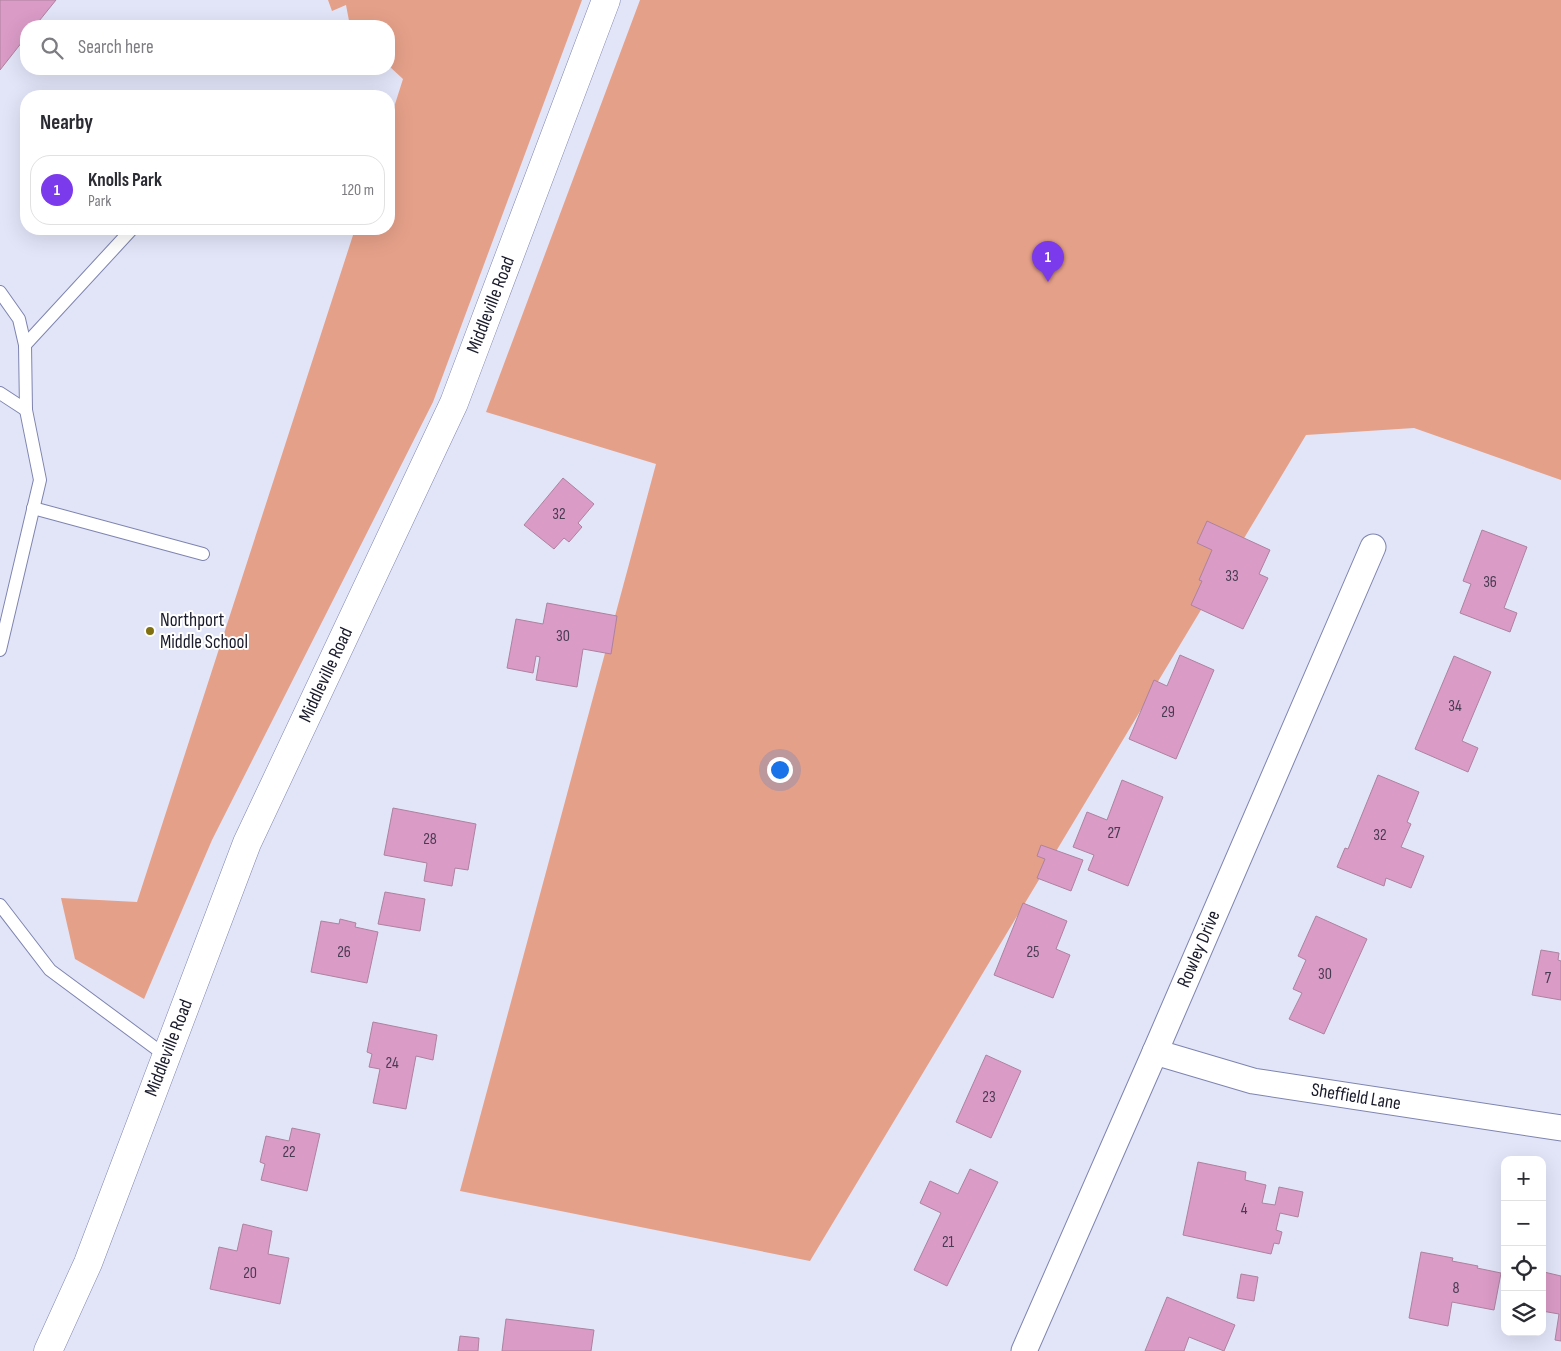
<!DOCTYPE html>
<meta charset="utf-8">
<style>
body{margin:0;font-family:"Sofia Sans Condensed",sans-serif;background:#f7f7f7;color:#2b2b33}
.controls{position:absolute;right:15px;bottom:15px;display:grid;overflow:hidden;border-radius:10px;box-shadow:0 5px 20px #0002}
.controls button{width:45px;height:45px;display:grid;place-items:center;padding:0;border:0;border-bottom:1px solid #e1e1e2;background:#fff;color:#2b2b33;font:25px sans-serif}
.you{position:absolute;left:779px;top:769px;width:18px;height:18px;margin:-12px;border:4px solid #fff;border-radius:50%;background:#1a73e8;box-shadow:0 0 0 8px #1a73e833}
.badge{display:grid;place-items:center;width:32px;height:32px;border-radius:50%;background:#7c3aed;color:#fff;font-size:16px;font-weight:700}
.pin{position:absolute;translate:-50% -41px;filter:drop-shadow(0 1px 2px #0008)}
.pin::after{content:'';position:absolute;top:26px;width:18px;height:15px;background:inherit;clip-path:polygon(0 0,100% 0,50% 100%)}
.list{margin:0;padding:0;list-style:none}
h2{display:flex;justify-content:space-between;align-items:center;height:65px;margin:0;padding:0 20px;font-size:21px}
h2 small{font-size:16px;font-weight:400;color:#7c7c81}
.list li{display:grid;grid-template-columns:32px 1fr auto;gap:15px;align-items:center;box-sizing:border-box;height:70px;margin:0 10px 10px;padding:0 10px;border:1px solid #e1e1e2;border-radius:20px}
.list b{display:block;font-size:19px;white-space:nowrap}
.list p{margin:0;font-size:16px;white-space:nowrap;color:#7c7c81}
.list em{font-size:16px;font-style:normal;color:#7c7c81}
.icon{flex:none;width:28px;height:28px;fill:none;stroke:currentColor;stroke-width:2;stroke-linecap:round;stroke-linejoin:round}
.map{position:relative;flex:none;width:1561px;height:1351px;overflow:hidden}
.search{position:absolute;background:#fff;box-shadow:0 5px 20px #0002;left:20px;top:20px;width:375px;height:55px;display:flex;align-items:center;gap:12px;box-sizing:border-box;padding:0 18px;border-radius:20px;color:#7c7c81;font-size:19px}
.panel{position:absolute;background:#fff;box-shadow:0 5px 20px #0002;left:20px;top:90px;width:375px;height:145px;border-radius:20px}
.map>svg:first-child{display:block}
.green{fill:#e5a089}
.building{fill:#da9bc7;stroke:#ad829f}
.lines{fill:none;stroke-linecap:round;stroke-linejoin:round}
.service-casing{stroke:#7e84af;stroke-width:14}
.minor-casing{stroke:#7e84af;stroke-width:27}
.tertiary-casing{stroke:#7e84af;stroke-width:29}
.service{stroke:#fff;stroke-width:12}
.minor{stroke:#fff;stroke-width:25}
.tertiary{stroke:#fff;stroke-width:28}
.poi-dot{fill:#80700f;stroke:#fff;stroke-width:2}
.labels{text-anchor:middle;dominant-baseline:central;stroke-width:4;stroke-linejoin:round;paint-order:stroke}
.number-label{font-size:16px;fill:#493b52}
.street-label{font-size:19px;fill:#191b2b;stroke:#fff}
.poi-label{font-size:19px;fill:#191b2b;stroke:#fff;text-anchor:start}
</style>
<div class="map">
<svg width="1561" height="1351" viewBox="0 0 1561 1351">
<rect width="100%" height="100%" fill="#e2e5f8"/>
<g class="green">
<path d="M328,0H582L433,402L212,840L144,999L75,959L61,898L137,902L355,229H389V123L403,79L389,66V26H350L346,5L332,11Z"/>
<path d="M640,0H1561V480L1414,428L1306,435L810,1261L460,1191L656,464L486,412Z"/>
</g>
<g class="building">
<path d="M0,0H56L35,26H26V37L0,70Z"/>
<path d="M563,478L594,504L578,523L582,527L569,542L564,538L554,549L524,525Z"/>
<path d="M1207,521L1270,550L1259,574L1268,578L1243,629L1191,605L1202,581L1199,580L1212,550L1197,543Z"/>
<path d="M1482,530L1527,547L1504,608L1517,613L1510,632L1460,613L1471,584L1463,581Z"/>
<path d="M547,603L617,616L611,654L583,649L577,687L536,680L540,657L536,656L533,673L507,668L516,619L543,624Z"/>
<path d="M1180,655L1214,670L1176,759L1129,739L1154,680L1167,686Z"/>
<path d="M1454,656L1491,672L1462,741L1478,748L1468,772L1415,749Z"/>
<path d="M1378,775L1419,792L1407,822L1411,824L1401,847L1424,856L1411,888L1386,878L1384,886L1337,867L1345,848L1348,849Z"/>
<path d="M1122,780L1163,797L1128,886L1088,870L1094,855L1073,847L1087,812L1107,820Z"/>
<path d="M393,808L476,824L468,870L455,868L452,886L424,881L427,863L384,855Z"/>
<path d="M1041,845L1083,860L1071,891L1037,878L1045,859L1037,856Z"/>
<path d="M385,892L425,899L420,931L378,924Z"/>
<path d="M1023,903L1067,921L1056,949L1070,955L1053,998L994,975Z"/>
<path d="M1316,916L1367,939L1324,1034L1289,1019L1302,993L1293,989L1306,960L1298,956Z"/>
<path d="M340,919L356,923L355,927L378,932L367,983L311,972L321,921L339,924Z"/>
<path d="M1541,950L1559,953L1558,960L1561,961V1000L1532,995Z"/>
<path d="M373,1022L437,1035L433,1060L416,1056L406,1109L373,1103L380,1069L369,1067L372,1054L367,1052Z"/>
<path d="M986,1055L1021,1071L991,1138L956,1122Z"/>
<path d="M292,1128L320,1134L307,1191L261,1180L265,1164L260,1162L266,1136L289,1141Z"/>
<path d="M1198,1162L1246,1172L1245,1180L1266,1185L1262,1203L1275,1205L1279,1187L1303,1192L1298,1217L1280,1213L1276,1230L1282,1232L1279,1244L1274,1243L1271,1254L1183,1235Z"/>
<path d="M970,1169L998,1182L947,1286L914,1270L941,1213L920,1203L930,1181L958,1194Z"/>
<path d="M243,1224L272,1231L268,1254L289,1258L280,1304L210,1289L219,1247L237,1251Z"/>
<path d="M1421,1252L1453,1258L1452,1261L1478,1266L1477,1268L1501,1273L1494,1310L1452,1302L1448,1326L1409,1318Z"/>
<path d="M1544,1272L1561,1276V1341L1555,1340L1559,1314L1542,1311V1282Z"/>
<path d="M1241,1274L1258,1277L1254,1301L1237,1298Z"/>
<path d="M1167,1297L1235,1325L1224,1351L1189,1337L1184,1351H1145Z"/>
<path d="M506,1319L594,1330L591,1351H502Z"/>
<path d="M460,1336L479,1338L478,1351H458Z"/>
</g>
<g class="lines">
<defs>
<g id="service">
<path d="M0,292L19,319L25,345L26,410L40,480L0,650"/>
<path d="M25,345L131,230"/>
<path d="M0,393L26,410"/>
<path d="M33,508L203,554"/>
<path d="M0,905L50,970L166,1056"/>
</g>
<g id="minor">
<path d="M1155,1052L1253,1081L1561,1128"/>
<path d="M1024,1351L1155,1052L1373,547"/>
</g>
<path id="tertiary" d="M48,1351L88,1263L247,843L454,403L606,0"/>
</defs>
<use href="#service" class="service-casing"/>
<use href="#minor" class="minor-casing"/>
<use href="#tertiary" class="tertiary-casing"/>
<use href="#service" class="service"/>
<use href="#minor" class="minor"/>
<use href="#tertiary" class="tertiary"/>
</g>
<circle class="poi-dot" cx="150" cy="631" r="5"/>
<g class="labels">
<g class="number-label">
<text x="559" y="514">32</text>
<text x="1232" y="576">33</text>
<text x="1490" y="582">36</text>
<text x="563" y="636">30</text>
<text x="1455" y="706">34</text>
<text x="1168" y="712">29</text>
<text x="1114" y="833">27</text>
<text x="1380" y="835">32</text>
<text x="430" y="839">28</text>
<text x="344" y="952">26</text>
<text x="1033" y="952">25</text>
<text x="1325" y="974">30</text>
<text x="1548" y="978">7</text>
<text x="392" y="1063">24</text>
<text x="989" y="1097">23</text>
<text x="289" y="1152">22</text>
<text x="1244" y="1209">4</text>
<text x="948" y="1242">21</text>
<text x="250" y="1273">20</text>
<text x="1456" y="1288">8</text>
</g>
<g class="street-label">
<text transform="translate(491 305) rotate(-69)">Middleville Road</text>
<text transform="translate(326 675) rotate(-65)">Middleville Road</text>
<text transform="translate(1199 949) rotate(-67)">Rowley Drive</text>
<text transform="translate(169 1048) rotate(-69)">Middleville Road</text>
<text transform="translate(1356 1097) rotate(9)">Sheffield Lane</text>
</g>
<g class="poi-label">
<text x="160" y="620">Northport<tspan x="160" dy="22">Middle School</tspan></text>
</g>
</g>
</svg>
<div class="controls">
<button>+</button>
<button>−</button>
<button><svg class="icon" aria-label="locate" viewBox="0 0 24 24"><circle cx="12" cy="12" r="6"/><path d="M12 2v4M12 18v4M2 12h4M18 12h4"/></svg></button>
<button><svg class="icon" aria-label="layers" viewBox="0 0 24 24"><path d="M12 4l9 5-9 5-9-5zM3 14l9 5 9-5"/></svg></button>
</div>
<div class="you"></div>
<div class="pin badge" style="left:1048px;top:282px">1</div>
<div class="search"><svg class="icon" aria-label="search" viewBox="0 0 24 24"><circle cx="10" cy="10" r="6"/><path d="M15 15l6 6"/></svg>Search here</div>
<section class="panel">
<h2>Nearby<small></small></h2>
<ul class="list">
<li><span class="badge">1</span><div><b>Knolls Park</b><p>Park</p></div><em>120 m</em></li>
</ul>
</section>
</div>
